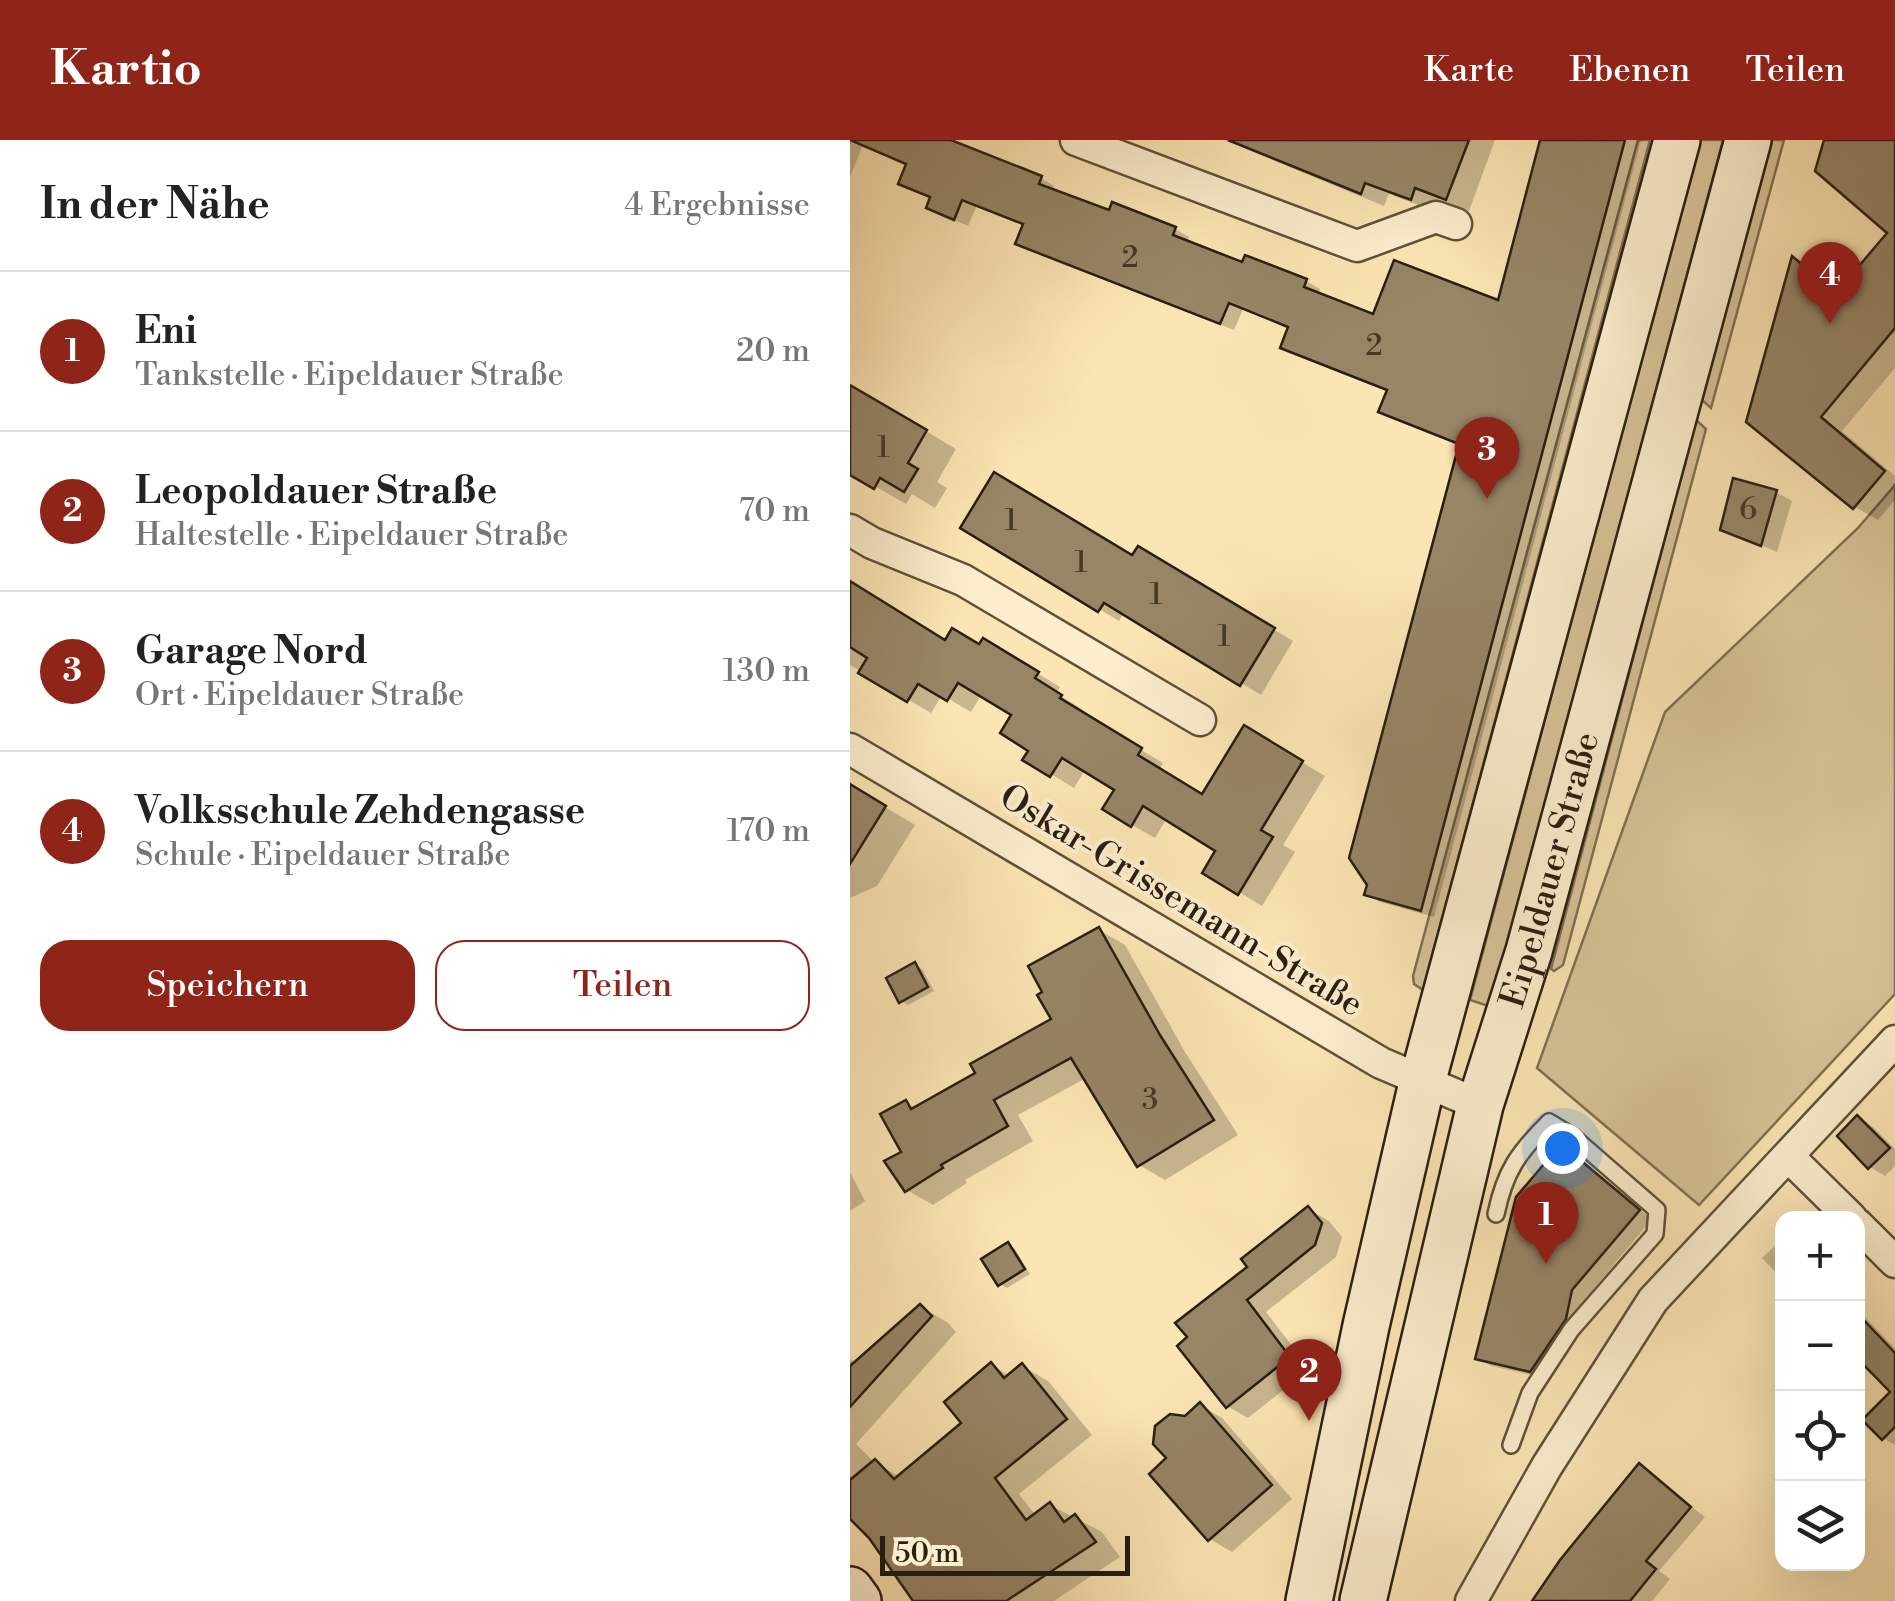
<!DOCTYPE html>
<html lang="de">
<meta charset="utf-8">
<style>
body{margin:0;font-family:"Libre Bodoni",serif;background:#f2f2f2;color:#222}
.controls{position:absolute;right:30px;bottom:30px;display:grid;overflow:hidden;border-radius:20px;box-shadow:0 10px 40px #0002}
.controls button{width:90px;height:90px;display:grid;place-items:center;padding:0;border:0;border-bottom:2px solid #e0e0e0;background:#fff;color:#222;font:50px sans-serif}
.scale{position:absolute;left:30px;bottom:25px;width:250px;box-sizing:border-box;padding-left:10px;border:5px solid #291e12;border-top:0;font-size:28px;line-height:35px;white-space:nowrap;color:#291e12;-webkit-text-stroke:8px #fdeece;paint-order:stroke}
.you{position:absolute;left:712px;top:1008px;width:35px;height:35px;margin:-25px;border:8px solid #fff;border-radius:50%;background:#1a73e8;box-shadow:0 0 0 15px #1a73e833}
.badge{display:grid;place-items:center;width:65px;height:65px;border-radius:50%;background:#8f2418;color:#fff;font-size:32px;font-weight:700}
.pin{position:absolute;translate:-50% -82px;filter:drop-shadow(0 2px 5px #0008)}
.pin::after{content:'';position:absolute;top:52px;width:35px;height:30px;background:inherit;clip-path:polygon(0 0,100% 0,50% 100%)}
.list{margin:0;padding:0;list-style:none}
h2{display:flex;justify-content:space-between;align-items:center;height:130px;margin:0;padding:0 40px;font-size:42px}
h2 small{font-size:32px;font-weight:400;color:#767676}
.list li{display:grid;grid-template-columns:65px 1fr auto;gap:30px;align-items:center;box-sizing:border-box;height:160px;padding:0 40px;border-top:2px solid #e0e0e0}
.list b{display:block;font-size:38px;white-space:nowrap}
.list p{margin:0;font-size:32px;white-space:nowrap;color:#767676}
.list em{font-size:32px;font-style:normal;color:#767676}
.actions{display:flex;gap:20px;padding:30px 40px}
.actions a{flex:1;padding:22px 0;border:2px solid #8f2418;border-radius:30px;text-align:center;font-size:35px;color:#8f2418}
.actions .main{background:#8f2418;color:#fff}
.icon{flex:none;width:55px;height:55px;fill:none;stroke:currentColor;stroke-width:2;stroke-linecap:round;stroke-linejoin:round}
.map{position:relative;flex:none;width:1045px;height:1461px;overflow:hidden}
header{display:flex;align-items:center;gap:60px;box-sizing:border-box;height:140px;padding:0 50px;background:#8f2418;color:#fff}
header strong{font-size:48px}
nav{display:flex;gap:55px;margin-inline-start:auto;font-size:35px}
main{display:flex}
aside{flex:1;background:#fff}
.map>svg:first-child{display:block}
.green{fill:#d8c398;stroke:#807055;stroke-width:2.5}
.shadow{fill:#0003}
.building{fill:#978566;stroke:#291e12;stroke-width:2.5}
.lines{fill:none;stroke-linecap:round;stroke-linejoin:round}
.lane-casing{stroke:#5e503a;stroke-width:20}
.street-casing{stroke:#5e503a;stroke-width:35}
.secondary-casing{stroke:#291e12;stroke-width:50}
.lane{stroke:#fdeece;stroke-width:15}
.street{stroke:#fdeece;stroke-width:30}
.secondary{stroke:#fdeece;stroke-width:45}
.labels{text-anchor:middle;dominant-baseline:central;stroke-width:8;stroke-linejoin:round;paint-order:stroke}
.number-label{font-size:30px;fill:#443827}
.street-label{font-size:35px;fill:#291e12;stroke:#fdeece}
</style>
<header>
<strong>Kartio</strong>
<nav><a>Karte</a><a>Ebenen</a><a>Teilen</a></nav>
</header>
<main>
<aside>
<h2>In der Nähe<small>4 Ergebnisse</small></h2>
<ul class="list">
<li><span class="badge">1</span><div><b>Eni</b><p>Tankstelle · Eipeldauer Straße</p></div><em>20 m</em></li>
<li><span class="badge">2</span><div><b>Leopoldauer Straße</b><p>Haltestelle · Eipeldauer Straße</p></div><em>70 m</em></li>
<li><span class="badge">3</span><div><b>Garage Nord</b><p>Ort · Eipeldauer Straße</p></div><em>130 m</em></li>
<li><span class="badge">4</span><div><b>Volksschule Zehdengasse</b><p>Schule · Eipeldauer Straße</p></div><em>170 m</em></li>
</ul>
<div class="actions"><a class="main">Speichern</a><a>Teilen</a></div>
</aside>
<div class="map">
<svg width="1045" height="1461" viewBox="0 0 1045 1461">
<rect width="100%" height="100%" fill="#fce5b4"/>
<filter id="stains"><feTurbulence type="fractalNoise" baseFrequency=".002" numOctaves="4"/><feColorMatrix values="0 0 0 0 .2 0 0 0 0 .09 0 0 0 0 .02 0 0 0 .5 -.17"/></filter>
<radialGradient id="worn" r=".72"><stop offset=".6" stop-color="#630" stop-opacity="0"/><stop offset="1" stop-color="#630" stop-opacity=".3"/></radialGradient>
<g class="green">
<path d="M788,0H800L573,850L564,844L563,836Z"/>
<path d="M850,0H873L641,867L620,860Z"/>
<path d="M922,0H934L861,268L852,260Z"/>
<path d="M846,280L856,289L713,825L704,831L701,829Z"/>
<path d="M1045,345V854L849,1065L687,928L815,572L1008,388Z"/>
</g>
<g class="shadow">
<path d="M0,0H103L191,38L204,46L202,52L260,74L263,65L325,89L339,97L337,103L394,126L397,118L456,141L470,149L468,155L525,177L649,164L693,0H791L584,777L530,762L517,754L612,305L531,271L539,251L433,207L440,188L393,169L384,190L182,111L168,103L175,85L127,65L118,86L92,75L83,58L52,43L58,25L12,7L0,37Z"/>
<path d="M374,0H645L619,71L589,59L584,71L539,54L534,66Z"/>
<path d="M976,0H1045V228L992,291L1045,336V360L1028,380L1005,367L899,281L943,119L990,152L1041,93Z"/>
<path d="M0,246L106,309L87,342L97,348L85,368L62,354L56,364L0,332Z"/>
<path d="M884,341L926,352L942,361L927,412L873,389Z"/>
<path d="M113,388L284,418L289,409L443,501L411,555L274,472L269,481Z"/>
<path d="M0,445L96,502L156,514L210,547L206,553L233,570L231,574L313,623L309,630L353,657L394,588L475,636L433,705L445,712L412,766L356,732L369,710L317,678L305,698L282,685L268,649L235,630L224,648L176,619L182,610L165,574L132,554L121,572L92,555L81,573L0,525Z"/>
<path d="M0,646L65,685L27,746L0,758Z"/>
<path d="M249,790L275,805L335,912L388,995L315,1040L289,1025L236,938L168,975L183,1001L115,1040L117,1043L83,1065L57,1050L54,1013L56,963L67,969L129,934L204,880Z"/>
<path d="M65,825L72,829L84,851L58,865L51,861Z"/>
<path d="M1008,979L1023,987L1045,1009V1026L1035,1036L1020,1027L990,996Z"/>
<path d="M711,1007L802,1079L736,1158L729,1187L695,1238L641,1226L628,1218Z"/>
<path d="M0,1032L15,1061L0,1071Z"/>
<path d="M458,1069L479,1081L492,1097L486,1117L416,1172L460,1229L398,1278L377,1266L340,1198L400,1127Z"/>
<path d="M931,1100L932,1101V1139L912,1118Z"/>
<path d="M158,1105L165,1109L180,1134L157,1148L150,1144Z"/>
<path d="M71,1167L97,1182L106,1192L6,1304L24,1322L50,1337L115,1284L141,1225L160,1236L172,1226L198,1241L242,1295L169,1354L186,1376L200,1365L252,1392L270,1417L204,1461H65L21,1397L0,1376V1219L6,1223Z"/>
<path d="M1008,1170L1045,1208V1305L1033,1298L1043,1252L1008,1215Z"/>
<path d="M350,1265L372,1278L442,1359L382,1412L360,1399L336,1279Z"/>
<path d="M790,1326L855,1377L809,1431L820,1439L802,1461H684Z"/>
</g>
<g class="building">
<path d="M0,0H101L192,36L189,44L259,70L262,62L326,87L323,95L392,122L395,115L457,139L454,147L523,174L544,120L648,160L690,0H775L571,771L514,755L517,745L499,718L609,304L528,272L537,250L430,208L438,187L379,163L370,184L165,104L173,84L112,60L104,80L76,68L80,57L48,44L56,24Z"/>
<path d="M378,0H619L596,60L565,48L561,60L515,43L511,54Z"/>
<path d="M974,0H1045V188L971,277L1035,331L1003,369L896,282L942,116L986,153L1037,93L965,31Z"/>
<path d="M0,245L77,290L58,323L68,329L54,352L30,338L24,349L0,335Z"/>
<path d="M144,332L282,415L288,406L425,488L390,546L254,463L248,472L110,388Z"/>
<path d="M883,338L927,350L911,406L870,390Z"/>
<path d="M0,441L95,500L102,488L129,504L133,498L189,532L185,538L212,555L210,558L292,608L288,615L352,654L394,585L453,621L411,690L423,697L388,755L352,733L365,711L293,666L281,687L252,669L264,650L212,618L200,637L172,620L178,611L150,593L161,575L108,543L97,561L68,544L57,562L8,533L17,518L0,507Z"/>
<path d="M0,644L36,666L0,724Z"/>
<path d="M249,787L310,895L364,980L287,1027L221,918L144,960L158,986L91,1025L93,1028L55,1052L34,1021L51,1012L30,974L56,960L61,969L125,933L120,924L201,879L187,855L192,852L178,826Z"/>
<path d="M65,822L78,847L49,863L36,838Z"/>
<path d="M1007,975L1040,1008L1018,1029L987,996Z"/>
<path d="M711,1004L790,1070L722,1150L716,1179L680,1232L625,1219L666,1057Z"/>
<path d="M458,1066L472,1083L465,1105L397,1160L440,1217L376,1268L327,1206L337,1197L325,1183L397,1127L391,1119Z"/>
<path d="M158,1102L175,1129L148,1146L131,1119Z"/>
<path d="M70,1164L82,1176L0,1267V1226Z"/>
<path d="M1008,1174L1045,1213V1287L1032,1300L1012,1280L1040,1252L1008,1219Z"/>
<path d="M141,1222L154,1238L172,1223L217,1279L145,1338L176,1380L200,1362L214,1382L225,1374L246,1402L156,1461H63L19,1398L0,1379V1340L25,1319L44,1339L111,1283L94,1262Z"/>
<path d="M350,1262L422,1345L358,1401L299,1334L316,1318L303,1304L305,1286L320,1274L335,1276Z"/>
<path d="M789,1323L841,1367L796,1421L806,1429L780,1461H682L710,1420Z"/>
</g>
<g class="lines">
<defs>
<path id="lane" d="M646,1074C655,1031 668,1013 699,982L722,996L807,1070L805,1094L721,1190L680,1253L661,1305"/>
<g id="street">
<path d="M226,0L507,106L586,77L606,84"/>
<path d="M0,390L22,403L113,440L350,580"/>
<path d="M0,609L531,923L630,965"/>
<path d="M939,1017L1001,1078"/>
<path d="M1008,1085L1045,1122"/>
<path d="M621,1461L697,1326L803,1160L1045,901"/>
</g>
<g id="secondary">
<path d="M0,1450L8,1461"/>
<path d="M459,1461L516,1186L572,943L827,0"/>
<path id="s1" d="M513,1461L630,965L679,811L898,0"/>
</g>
</defs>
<use href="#lane" class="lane-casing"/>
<use href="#street" class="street-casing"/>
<use href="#secondary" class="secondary-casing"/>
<use href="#lane" class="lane"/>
<use href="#street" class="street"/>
<use href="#secondary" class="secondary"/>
</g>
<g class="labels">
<g class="number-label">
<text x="280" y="118">2</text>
<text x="524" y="206">2</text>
<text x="33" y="308">1</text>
<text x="898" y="370">6</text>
<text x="161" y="381">1</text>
<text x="231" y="423">1</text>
<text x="306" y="455">1</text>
<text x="374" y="497">1</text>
<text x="300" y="960">3</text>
</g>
<g class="street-label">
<text stroke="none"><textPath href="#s1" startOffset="755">Eipeldauer Straße</textPath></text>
<text transform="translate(331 761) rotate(31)">Oskar-Grissemann-Straße</text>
</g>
</g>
<rect width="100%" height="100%" filter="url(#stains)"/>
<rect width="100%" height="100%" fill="url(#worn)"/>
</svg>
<div class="controls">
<button>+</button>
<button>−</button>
<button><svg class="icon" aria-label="locate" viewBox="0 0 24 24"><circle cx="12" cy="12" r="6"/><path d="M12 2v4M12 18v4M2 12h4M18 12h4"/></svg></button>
<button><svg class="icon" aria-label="layers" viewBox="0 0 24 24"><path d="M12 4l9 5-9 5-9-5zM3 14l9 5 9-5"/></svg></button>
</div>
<div class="scale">50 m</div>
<div class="you"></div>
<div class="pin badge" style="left:696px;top:1124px">1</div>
<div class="pin badge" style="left:459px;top:1281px">2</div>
<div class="pin badge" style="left:637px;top:359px">3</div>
<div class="pin badge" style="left:980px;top:184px">4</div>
</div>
</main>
